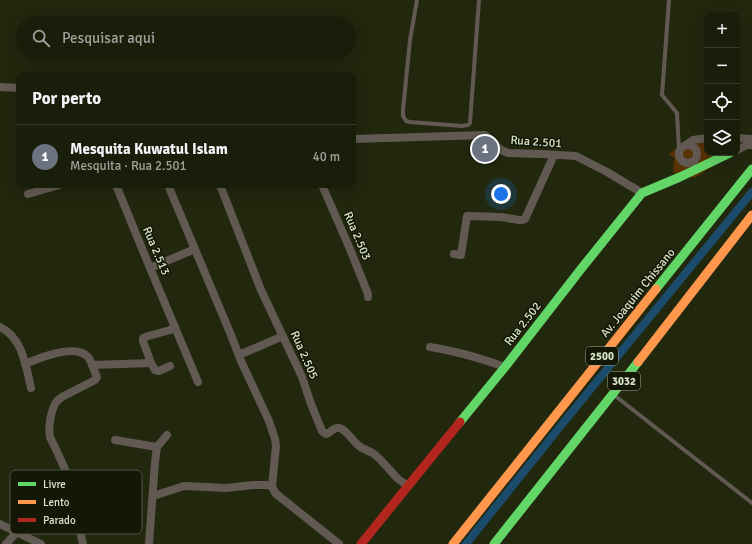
<!DOCTYPE html>
<html lang="pt">
<meta charset="utf-8">
<style>
body{margin:0;font-family:Signika,sans-serif;background:#262b18;color:#f1f3f6}
.controls{position:absolute;right:12px;top:12px;display:grid;overflow:hidden;border-radius:8px;box-shadow:0 4px 16px #0002}
.controls button{width:36px;height:36px;display:grid;place-items:center;padding:0;border:0;border-bottom:1px solid #373c2b;background:#191e0a;color:#f1f3f6;font:20px sans-serif}
.you{position:absolute;left:501px;top:194px;width:14px;height:14px;margin:-10px;border:3px solid #fff;border-radius:50%;background:#1a73e8;box-shadow:0 0 0 6px #1a73e833}
.badge{display:grid;place-items:center;width:26px;height:26px;border-radius:50%;background:#9aa289;color:#fff;font-size:13px;font-weight:700}
.pin{position:absolute;translate:-50% -50%;border:2px solid #fff;box-shadow:0 1px 4px #0006}
.list{margin:0;padding:0;list-style:none}
h2{display:flex;justify-content:space-between;align-items:center;height:52px;margin:0;padding:0 16px;font-size:17px}
h2 small{font-size:13px;font-weight:400;color:#9fa29c}
.list li{display:grid;grid-template-columns:26px 1fr auto;gap:12px;align-items:center;box-sizing:border-box;height:64px;padding:0 16px;border-top:1px solid #373c2b}
.list b{display:block;font-size:15px;white-space:nowrap}
.list p{margin:0;font-size:13px;white-space:nowrap;color:#9fa29c}
.list em{font-size:13px;font-style:normal;color:#9fa29c}
.icon{flex:none;width:22px;height:22px;fill:none;stroke:currentColor;stroke-width:2;stroke-linecap:round;stroke-linejoin:round}
.map{position:relative;flex:none;width:752px;height:544px;overflow:hidden}
.search{position:absolute;background:#191e0a;box-shadow:0 4px 16px #0002;left:16px;top:16px;width:340px;height:44px;display:flex;align-items:center;gap:10px;box-sizing:border-box;padding:0 14px;border-radius:22px;color:#9fa29c;font-size:15px}
.panel{position:absolute;background:#191e0a;box-shadow:0 4px 16px #0002;left:16px;top:72px;width:340px;height:116px;border-radius:8px}
.map>svg:first-child{display:block}
.green{fill:#573202}
.lines{fill:none;stroke-linecap:round;stroke-linejoin:round}
.canal{stroke:#1b4c6b;stroke-width:8}
.lane{stroke:#625a52;stroke-width:4}
.street{stroke:#625a52;stroke-width:8}
.fast{stroke:#63d668;stroke-width:9}
.slow{stroke:#ff974d;stroke-width:9}
.jam{stroke:#b3261e;stroke-width:9}
.labels{text-anchor:middle;dominant-baseline:central;stroke-width:3;stroke-linejoin:round;paint-order:stroke}
.shield{fill:#131706;stroke:#9fa690;stroke-width:1}
.shield-label{font-size:11px;font-weight:bold;fill:#dbe3cb}
.street-label{font-size:12px;fill:#dbe3cb;stroke:#131706}
.key{fill:#131706;stroke:#4f5441;stroke-width:1}
.key-label{font-size:11px;fill:#dbe3cb}
</style>
<div class="map">
<svg width="752" height="544" viewBox="0 0 752 544">
<rect width="100%" height="100%" fill="#21280e"/>
<path class="green" d="M684,143L698,144L699,143H707V153H713L714,165L695,178L673,173L674,158L669,154Z"/>
<g class="lines">
<path class="canal" d="M466,544L567,418L752,192"/>
<g class="lane">
<path d="M417,0L410,40L403,110V116L406,121L410,122L462,126L468,125L470,123L479,0"/>
<path d="M669,0L662,95L677,113L679,149"/>
<path d="M614,395L752,503"/>
</g>
<g class="street">
<path d="M0,87L19,88"/>
<path d="M737,138L752,139"/>
<path d="M353,139L485,135L501,150L508,153L542,154L576,156L607,172L642,193"/>
<path d="M687,144L693,140L707,138"/>
<circle cx="688" cy="154" r="9"/>
<path d="M737,150L747,145H752"/>
<path d="M116,185L150,268L198,382"/>
<path d="M168,185L231,335L241,361L269,421L275,439L276,446L272,486L275,493L339,544"/>
<path d="M220,185L261,290L302,377L311,404L322,431L326,434C331,433 334,426 340,428C346,430 353,441 358,445C363,450 369,450 374,454C383,461 390,471 398,479C401,481 405,484 408,486"/>
<path d="M322,185L350,249L368,294V297"/>
<path d="M28,194L59,185"/>
<path d="M454,254L461,255L467,216L501,217L519,220H522L525,219L554,155"/>
<path d="M150,268L195,249"/>
<path d="M0,327C23,338 26,367 31,388"/>
<path d="M430,347C457,351 480,358 505,367"/>
<path d="M239,355L283,336"/>
<path d="M25,364C39,358 76,343 88,357C92,362 94,371 97,377L95,380L62,397C61,398 58,400 57,401C51,408 48,428 50,437C58,454 67,471 72,489C77,507 78,526 83,544"/>
<path d="M92,365L151,363"/>
<path d="M170,366L159,371L155,370L151,363L143,341V338L145,337L170,330L175,327"/>
<path d="M115,440L157,447"/>
<path d="M153,496L184,486L226,488L253,485H266L272,486"/>
<path d="M0,524L41,544"/>
<path d="M6,544L17,532"/>
<path d="M149,544L155,462L157,447L167,435"/>
</g>
<g class="fast">
<path d="M656,289L752,169"/>
<path d="M460,422L505,367L581,269L642,193L680,177L730,153"/>
<path d="M494,544L638,362"/>
</g>
<g class="slow">
<path d="M638,362L752,215"/>
<path d="M453,544L656,289"/>
</g>
<path class="jam" d="M361,544L460,422"/>
</g>
<g class="labels">
<g class="shield">
<rect x="586" y="347" width="32" height="18" rx="3"/>
<rect x="608" y="372" width="32" height="18" rx="3"/>
</g>
<g class="shield-label">
<text x="602" y="356">2500</text>
<text x="624" y="381">3032</text>
</g>
<g class="street-label">
<text transform="translate(536 142) rotate(4)">Rua 2.501</text>
<text transform="translate(357 236) rotate(67)">Rua 2.503</text>
<text transform="translate(156 251) rotate(67)">Rua 2.513</text>
<text transform="translate(638 293) rotate(-51)">Av. Joaquim Chissano</text>
<text transform="translate(523 324) rotate(-52)">Rua 2.502</text>
<text transform="translate(304 355) rotate(66)">Rua 2.505</text>
</g>
</g>
<rect x="10" y="470" width="132" height="64" rx="6" class="key"/>
<rect x="18" y="482" width="18" height="4" fill="#63d668"/>
<rect x="18" y="500" width="18" height="4" fill="#ff974d"/>
<rect x="18" y="518" width="18" height="4" fill="#b3261e"/>
<g class="key-label">
<text x="43" y="488">Livre</text>
<text x="43" y="506">Lento</text>
<text x="43" y="524">Parado</text>
</g>
</svg>
<div class="controls">
<button>+</button>
<button>−</button>
<button><svg class="icon" aria-label="locate" viewBox="0 0 24 24"><circle cx="12" cy="12" r="6"/><path d="M12 2v4M12 18v4M2 12h4M18 12h4"/></svg></button>
<button><svg class="icon" aria-label="layers" viewBox="0 0 24 24"><path d="M12 4l9 5-9 5-9-5zM3 14l9 5 9-5"/></svg></button>
</div>
<div class="you"></div>
<div class="pin badge" style="left:485px;top:149px;background:#6b7280">1</div>
<div class="search"><svg class="icon" aria-label="search" viewBox="0 0 24 24"><circle cx="10" cy="10" r="6"/><path d="M15 15l6 6"/></svg>Pesquisar aqui</div>
<section class="panel">
<h2>Por perto<small></small></h2>
<ul class="list">
<li><span class="badge" style="background:#6b7280">1</span><div><b>Mesquita Kuwatul Islam</b><p>Mesquita · Rua 2.501</p></div><em>40 m</em></li>
</ul>
</section>
</div>
